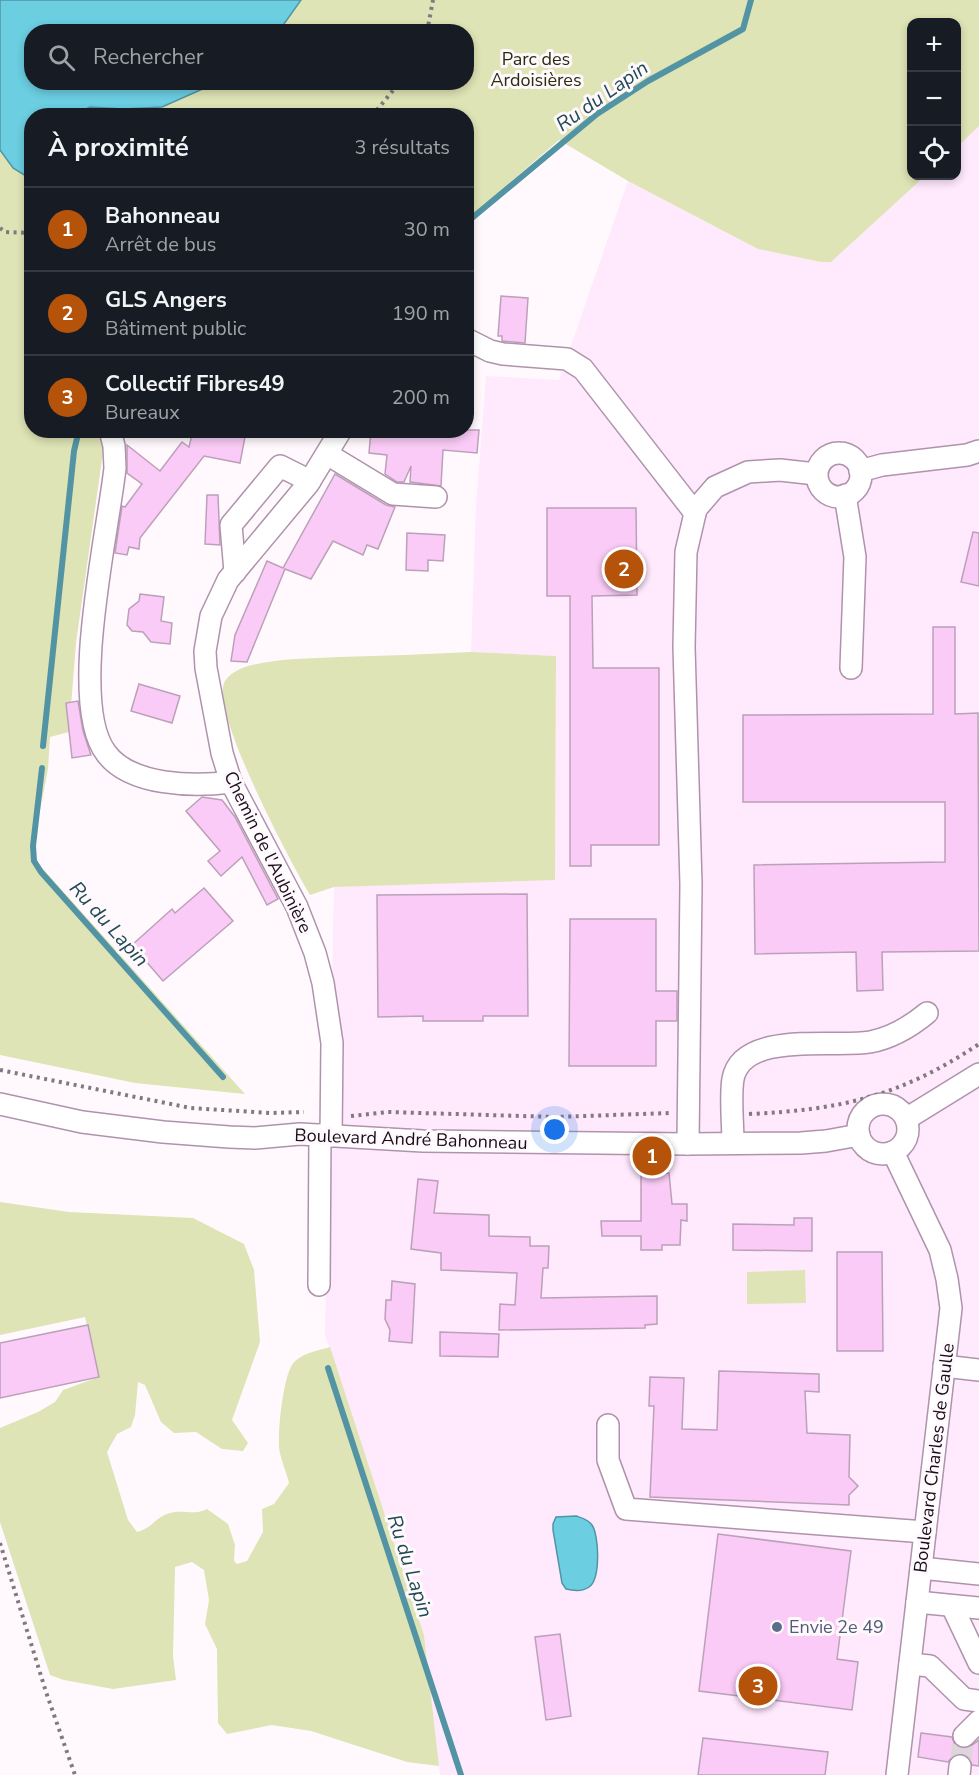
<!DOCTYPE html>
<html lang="fr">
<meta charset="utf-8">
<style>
body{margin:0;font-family:"Nunito Sans",sans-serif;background:#20242c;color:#f1f3f6}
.controls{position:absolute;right:18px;top:18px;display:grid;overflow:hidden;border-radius:12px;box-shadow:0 3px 9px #0003}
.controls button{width:54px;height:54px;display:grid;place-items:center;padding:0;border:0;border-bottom:2px solid #363941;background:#171b24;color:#f1f3f6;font:30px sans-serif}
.you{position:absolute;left:555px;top:1130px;width:21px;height:21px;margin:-15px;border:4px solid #fff;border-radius:50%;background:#1a73e8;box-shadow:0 0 0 9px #1a73e833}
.badge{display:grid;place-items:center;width:39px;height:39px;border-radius:50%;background:#b45309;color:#fff;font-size:20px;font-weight:700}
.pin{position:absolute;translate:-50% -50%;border:3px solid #fff;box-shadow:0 2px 6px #0006}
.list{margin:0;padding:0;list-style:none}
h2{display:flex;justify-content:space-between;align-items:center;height:78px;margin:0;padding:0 24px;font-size:26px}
h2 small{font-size:20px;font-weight:400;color:#9ea1a6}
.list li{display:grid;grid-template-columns:39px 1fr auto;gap:18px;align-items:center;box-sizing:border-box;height:84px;padding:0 24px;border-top:2px solid #363941}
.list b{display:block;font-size:22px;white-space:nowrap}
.list p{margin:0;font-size:20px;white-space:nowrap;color:#9ea1a6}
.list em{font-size:20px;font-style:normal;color:#9ea1a6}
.icon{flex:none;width:33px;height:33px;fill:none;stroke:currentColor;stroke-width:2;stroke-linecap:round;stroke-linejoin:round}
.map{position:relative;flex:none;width:979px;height:1775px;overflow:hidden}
.search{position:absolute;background:#171b24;box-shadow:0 3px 9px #0003;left:24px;top:24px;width:450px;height:66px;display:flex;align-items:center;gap:15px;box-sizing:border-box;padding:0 21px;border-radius:24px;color:#9ea1a6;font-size:22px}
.panel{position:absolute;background:#171b24;box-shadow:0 3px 9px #0003;left:24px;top:108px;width:450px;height:330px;border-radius:24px}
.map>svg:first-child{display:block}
.built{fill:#ffe9fd}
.green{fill:#dee4b5;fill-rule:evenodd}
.water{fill:#6bcee1;stroke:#5294a4;stroke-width:1.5}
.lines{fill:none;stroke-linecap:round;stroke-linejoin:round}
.stream{stroke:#5294a4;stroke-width:6}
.building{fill:#facbf6;stroke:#bca0ba;stroke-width:1.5}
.minor-tunnel{stroke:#dcd6db;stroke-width:21;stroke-dasharray:21 10;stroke-linecap:butt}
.minor-casing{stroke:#af93ac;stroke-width:24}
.path{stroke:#817980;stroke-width:4;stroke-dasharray:3 4.5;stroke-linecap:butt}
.minor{stroke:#fff;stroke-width:21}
.service-dot{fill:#5c6f8a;stroke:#fff9fe;stroke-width:2}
.labels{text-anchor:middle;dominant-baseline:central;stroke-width:6;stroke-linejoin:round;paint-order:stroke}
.park-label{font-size:18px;fill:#2a2d0c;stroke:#fff9fe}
.street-label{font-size:18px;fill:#170e17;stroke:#fff9fe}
.service-label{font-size:18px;fill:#4e5e75;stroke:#fff9fe;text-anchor:start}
.water-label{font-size:20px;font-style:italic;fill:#1e4b53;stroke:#fff9fe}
</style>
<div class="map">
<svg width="979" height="1775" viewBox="0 0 979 1775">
<rect width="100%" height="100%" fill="#fff9fe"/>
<path class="built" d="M979,126V1775H440L424,1635L325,1335L334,887L555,879L556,656L471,652L476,506L486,376L559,380L628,181L758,249L821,262H831L925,176H956L957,147Z"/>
<g class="green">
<path d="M0,0H979V126L957,147L956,22H912V176H925L831,262H821L758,249L628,181L559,140L467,220L466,116H32V430L106,431L76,643L69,732L50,737L48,769L33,847L36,861L245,1094L135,1083L0,1055ZM32,32H466V82H32Z"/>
<path d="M471,652L556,656L555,880L334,887L310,895C292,865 208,708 225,681C230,673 239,669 248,666C277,658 308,659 339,657C383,656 427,654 471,652Z"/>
<path d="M0,1202L69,1212L193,1218L244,1244L254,1270L260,1342L232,1420L248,1443L243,1451L222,1449L196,1432L174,1433L161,1422L145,1385L138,1382L135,1415L131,1427L117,1434L107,1452L128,1520L137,1532C153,1528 155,1517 170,1513C183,1509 193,1516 207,1509L228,1524L235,1545L234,1561L237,1564L247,1561L263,1532L262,1509L274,1504L289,1483C286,1471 280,1458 279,1447C278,1429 283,1379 292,1365C300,1353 318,1351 330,1347L424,1635L439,1766L407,1762L311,1731L272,1725L227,1734L218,1723L217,1649L205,1624L209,1600L204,1570L192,1562L175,1567L173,1656L176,1680L113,1689L64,1680L50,1675L0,1522V1428L38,1412L55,1402L63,1390L99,1377L85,1317L0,1335Z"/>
<path d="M805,1270L806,1303L747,1304V1272Z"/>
</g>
<g class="water">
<path d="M0,0H301L279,31L32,32V82L216,83L162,107L124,109L90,107L73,115L32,116V177L29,178L13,168L0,150Z"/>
<path d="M576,1516C582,1518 588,1519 592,1525C599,1535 601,1579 589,1587C582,1592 574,1591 566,1589L562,1583L553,1530V1524L556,1517Z"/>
</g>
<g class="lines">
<g class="stream">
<path d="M466,223L597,114L648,81L743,29L751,0"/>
<path d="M43,746L74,451L79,430"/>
<path d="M42,768L33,846L34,861L41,872L223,1077"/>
<path d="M328,1368L461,1775"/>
</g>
</g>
<g class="building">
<path d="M501,296L528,298L525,343L502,341V336H498Z"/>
<path d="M193,430L245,437L240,463L204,456L140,538L139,549L129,547L127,555L115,553L122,506L125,507L142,484L127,473V445L160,471L182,442L189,447Z"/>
<path d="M371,430H479L477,453L443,450L441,486L410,482L411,466L404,482H397L385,474L387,455L369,453Z"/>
<path d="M335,474L386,505L395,507L378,549L367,545L363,555L333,541L311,579L285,569L247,662L231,661L235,635L267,561L283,568Z"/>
<path d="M207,495H218L220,545L205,544Z"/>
<path d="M547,508H636L637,595L592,596L593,668H659V845H591V866H570V596H547Z"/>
<path d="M973,532L979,533V586L961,582Z"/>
<path d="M407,533L445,535L443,561L428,560V571L406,570Z"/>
<path d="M140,594L164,597L161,621L172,623L170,644L151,642L143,632L132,631L127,625L129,609L139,601Z"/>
<path d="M933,627H955V714L978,713L979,951L882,952L883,990L857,991L856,952L755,954L754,865L945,862V802H743V715L933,714Z"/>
<path d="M139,684L180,696L172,723L131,711Z"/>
<path d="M78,701L83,731L91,755L72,758L66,703Z"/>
<path d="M202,797L222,800L235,817L278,899L267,905L242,857L221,876L208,861L220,851L186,811Z"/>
<path d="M204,888L233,921L163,981L132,945L172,909L175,913Z"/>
<path d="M527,894L528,1016H483V1021H423V1016L378,1017L377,895Z"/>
<path d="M570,919H656V991H677V1021H656V1066H569Z"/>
<path d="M669,1173L672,1204H687V1221L681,1220L680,1245H662V1250H641V1236H602L601,1221H641V1175Z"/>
<path d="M418,1179L438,1181L434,1213L489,1215V1236L530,1237V1246H549L548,1268H543L541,1298L657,1296V1324L645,1325V1328L499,1330L500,1304L515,1305L517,1273L441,1270V1253L411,1249Z"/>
<path d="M794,1218H812V1251L733,1250V1224L794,1225Z"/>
<path d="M837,1252H882L883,1351H837Z"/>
<path d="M392,1281L415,1284L412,1343L389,1341L390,1330L385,1319L386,1300H391Z"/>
<path d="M88,1325L99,1377L0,1398V1343Z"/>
<path d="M440,1332L499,1334L498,1357L440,1356Z"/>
<path d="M719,1371L819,1374V1392L805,1391L807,1433L850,1435L849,1477L858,1486L849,1495V1505L650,1497L654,1406H649L650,1377L684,1378L682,1429L717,1430Z"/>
<path d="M718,1534L851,1551L837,1659L858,1662L852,1710L699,1691Z"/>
<path d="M560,1634L571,1716L546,1720L535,1637Z"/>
<path d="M921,1733L952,1737L955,1745L961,1748H968L979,1740V1766L972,1765L968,1756L962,1753L954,1755L948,1762L918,1757Z"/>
<path d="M703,1738L828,1752L825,1775H698Z"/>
</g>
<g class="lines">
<path class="minor-tunnel" d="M960,1766L964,1736"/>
<defs>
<g id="minor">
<path d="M466,339L490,351L503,354L567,359L583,369L695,513"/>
<path d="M111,434L114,446L115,468C108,533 68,703 106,753C130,786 194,787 231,782"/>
<circle cx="839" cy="475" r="22"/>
<path d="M327,454L393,494L436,497"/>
<path d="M860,471L882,465L967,455L979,451"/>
<path d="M845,495L855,557L851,668"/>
<path d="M235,572L231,525L280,466L310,481"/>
<circle cx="883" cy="1129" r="25"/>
<path d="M0,1104L82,1122L163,1132L229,1137L255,1138L300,1134L423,1141L688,1144L801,1143L826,1141L859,1135"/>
<path d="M906,1119L979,1074"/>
<path d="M331,1136L332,1043L323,983L315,953L297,907L231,782L222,753L206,668L205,651L211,616L228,580L308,484L341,430"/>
<path d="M733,1143C733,1126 730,1095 733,1079C742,1030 835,1048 870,1042C892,1038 910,1027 927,1013"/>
<path d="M688,1144L691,884L684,647L686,552L696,509L715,487L748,472L780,470L816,474"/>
<path d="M893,1152L940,1250L947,1279L951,1308L897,1775"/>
<path d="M319,1285L320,1135"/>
<path d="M944,1366L979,1370"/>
<path d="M608,1425V1460L626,1509L925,1532"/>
<path d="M921,1568L979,1574"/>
<path d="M917,1602L979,1608"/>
<path d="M952,1606L979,1663"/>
<path d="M910,1664L930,1666L964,1699L979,1701"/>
<path d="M964,1736L979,1721"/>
<path d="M959,1775L960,1766"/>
</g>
</defs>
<use href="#minor" class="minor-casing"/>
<g class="path">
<path d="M427,32L433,0"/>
<path d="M372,116L400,82"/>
<path d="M0,228L5,232L32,233"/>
<path d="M0,1070L191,1108L270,1113L304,1112"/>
<path d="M749,1114C841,1110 901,1096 979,1044"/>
<path d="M351,1116L388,1112L555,1117L670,1113"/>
<path d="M0,1543L46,1692L75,1775"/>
</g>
<use href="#minor" class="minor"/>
</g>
<circle class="service-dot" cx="777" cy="1627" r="6"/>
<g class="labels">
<g class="park-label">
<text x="536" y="59">Parc des<tspan x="536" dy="21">Ardoisières</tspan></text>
</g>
<g class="street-label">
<text transform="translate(268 852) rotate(64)">Chemin de l'Aubinière</text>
<text transform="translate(411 1139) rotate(2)">Boulevard André Bahonneau</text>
<text transform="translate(934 1458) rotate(-83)">Boulevard Charles de Gaulle</text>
</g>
<g class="service-label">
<text x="789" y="1627">Envie 2e 49</text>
</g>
<g class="water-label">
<text transform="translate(602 96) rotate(-35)">Ru du Lapin</text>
<text transform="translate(109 924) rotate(48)">Ru du Lapin</text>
<text transform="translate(410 1566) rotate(72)">Ru du Lapin</text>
</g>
</g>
</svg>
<div class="controls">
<button>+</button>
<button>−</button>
<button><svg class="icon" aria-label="locate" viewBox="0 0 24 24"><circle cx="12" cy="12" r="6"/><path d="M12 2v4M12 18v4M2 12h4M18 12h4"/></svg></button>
</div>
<div class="you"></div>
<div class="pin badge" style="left:652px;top:1156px">1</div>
<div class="pin badge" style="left:624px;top:569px">2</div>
<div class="pin badge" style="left:758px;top:1686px">3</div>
<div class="search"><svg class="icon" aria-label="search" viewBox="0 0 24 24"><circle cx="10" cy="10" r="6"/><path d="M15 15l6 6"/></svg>Rechercher</div>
<section class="panel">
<h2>À proximité<small>3 résultats</small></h2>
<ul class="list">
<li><span class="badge">1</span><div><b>Bahonneau</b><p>Arrêt de bus</p></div><em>30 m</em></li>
<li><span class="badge">2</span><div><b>GLS Angers</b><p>Bâtiment public</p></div><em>190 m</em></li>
<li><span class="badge">3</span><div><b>Collectif Fibres49</b><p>Bureaux</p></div><em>200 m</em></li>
</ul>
</section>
</div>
